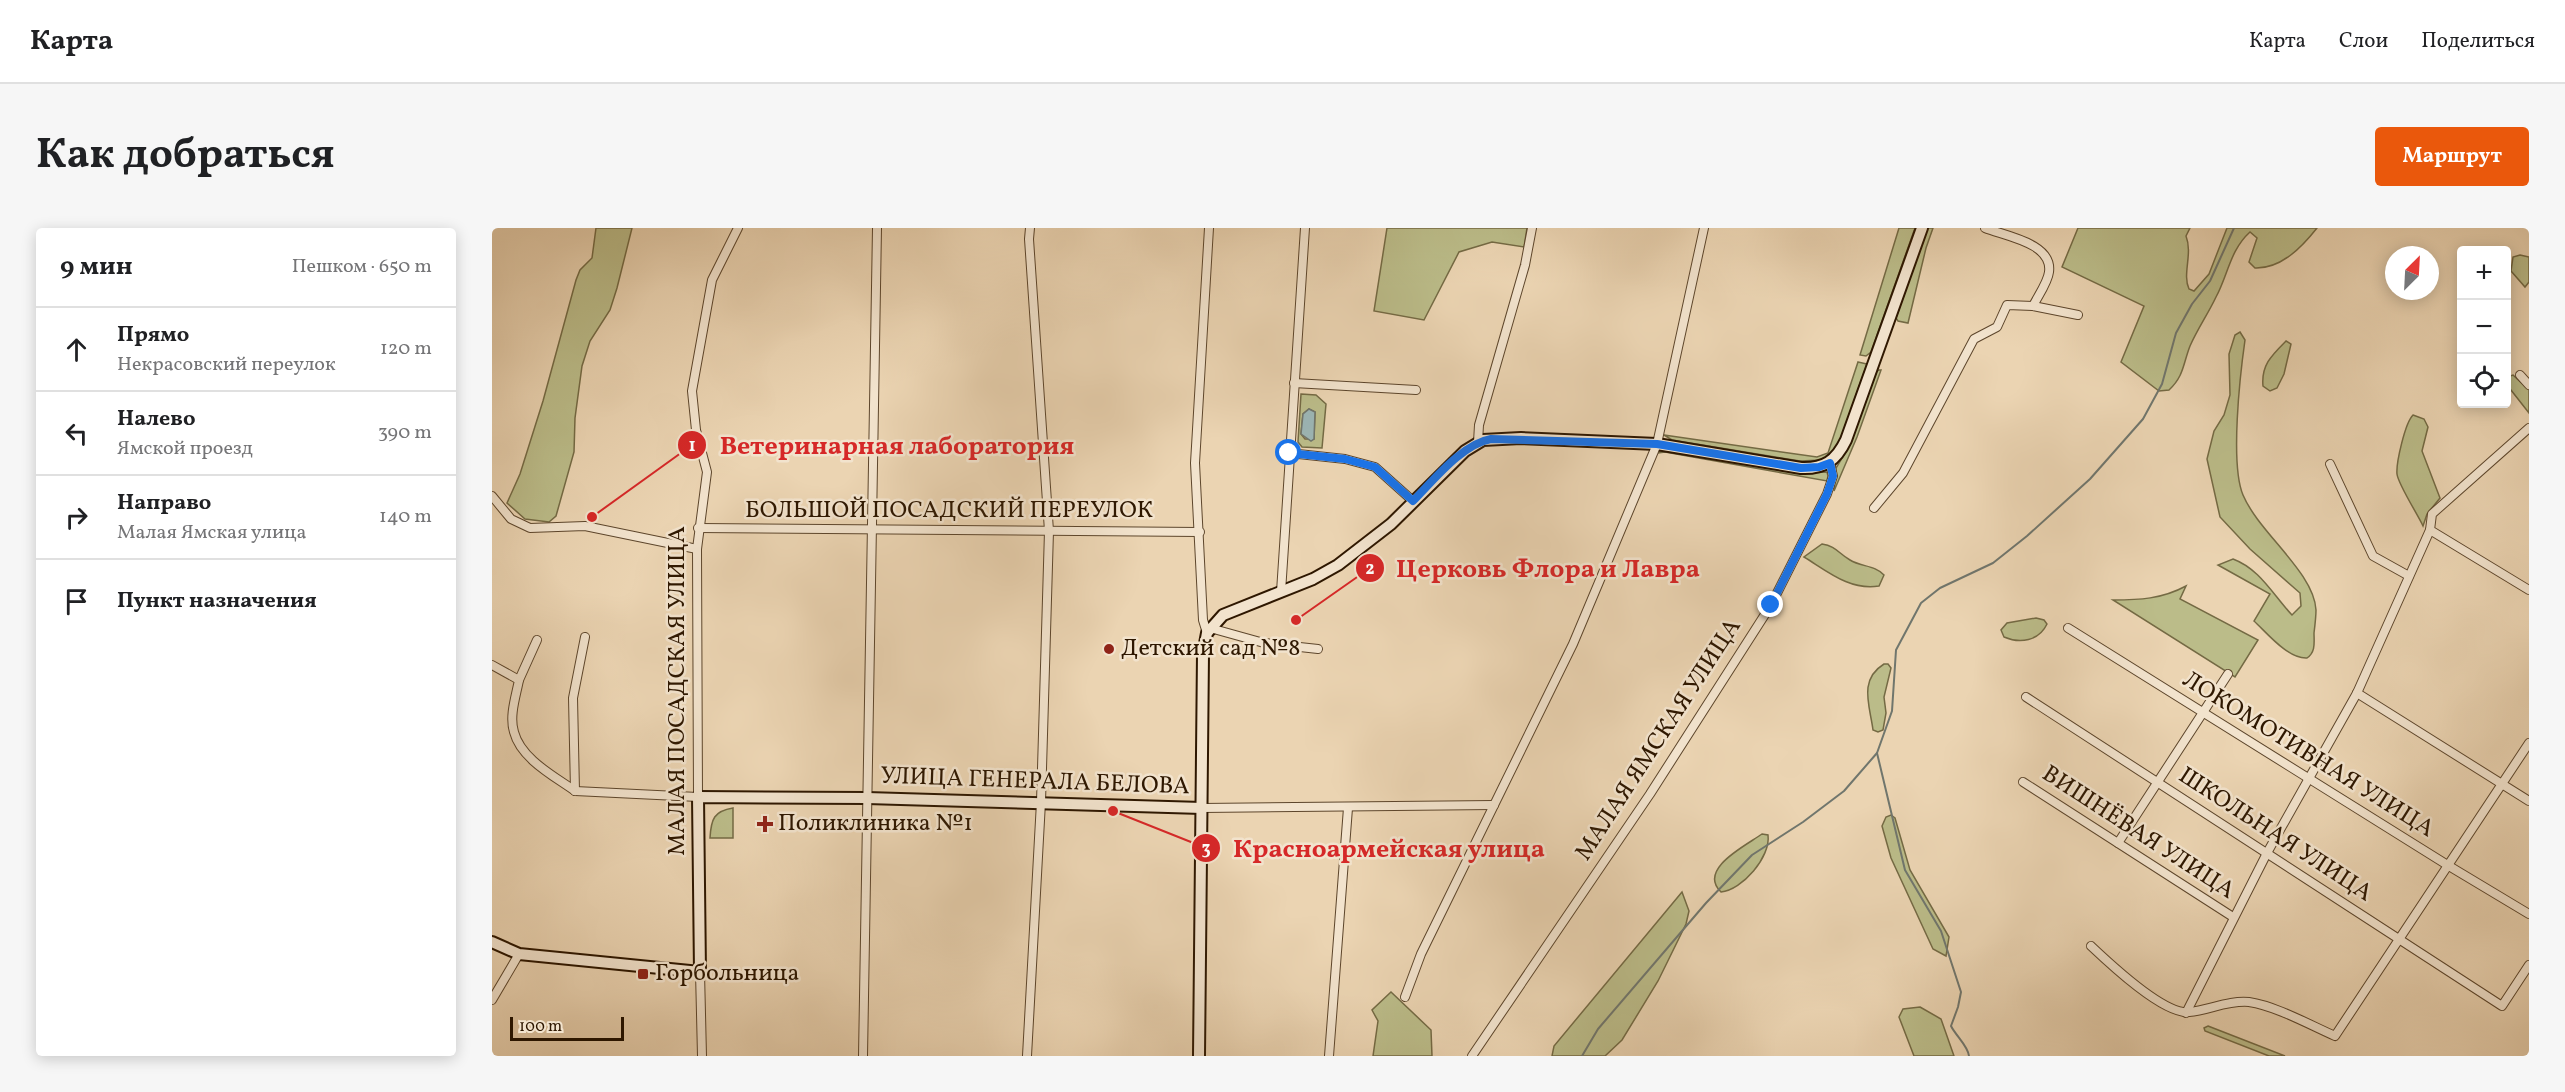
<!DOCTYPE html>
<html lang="ru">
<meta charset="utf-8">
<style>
body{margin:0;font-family:Vollkorn,serif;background:#f6f6f6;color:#202124}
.controls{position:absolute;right:18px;top:18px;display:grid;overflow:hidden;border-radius:6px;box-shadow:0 3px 15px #0003}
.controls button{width:54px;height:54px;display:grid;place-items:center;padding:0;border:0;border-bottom:2px solid #e0e0e0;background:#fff;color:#202124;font:30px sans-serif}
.compass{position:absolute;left:1893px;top:18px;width:54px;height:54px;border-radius:50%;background:#fff;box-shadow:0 3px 15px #0003;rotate:24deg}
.scale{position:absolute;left:18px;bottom:15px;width:114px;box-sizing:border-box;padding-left:6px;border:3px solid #2e1700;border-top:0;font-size:16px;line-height:21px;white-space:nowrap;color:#2e1700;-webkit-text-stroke:4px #f2e3cd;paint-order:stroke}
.stop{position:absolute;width:18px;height:18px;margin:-14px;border:4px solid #1a73e8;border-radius:50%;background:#fff}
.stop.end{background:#1a73e8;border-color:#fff;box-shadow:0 2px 6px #0008}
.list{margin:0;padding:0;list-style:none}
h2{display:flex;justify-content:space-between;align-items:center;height:78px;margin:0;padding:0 24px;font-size:26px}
h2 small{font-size:20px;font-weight:400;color:#757577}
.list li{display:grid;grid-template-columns:39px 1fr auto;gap:18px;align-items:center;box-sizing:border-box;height:84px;padding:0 24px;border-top:2px solid #e0e0e0}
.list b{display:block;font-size:22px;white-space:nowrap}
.list p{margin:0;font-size:20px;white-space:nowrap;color:#757577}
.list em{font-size:20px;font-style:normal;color:#757577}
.icon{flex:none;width:33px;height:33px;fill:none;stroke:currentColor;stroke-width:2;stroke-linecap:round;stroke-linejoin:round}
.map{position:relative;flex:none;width:2037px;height:828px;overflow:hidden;border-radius:6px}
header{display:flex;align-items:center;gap:36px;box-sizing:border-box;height:84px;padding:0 30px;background:#fff;border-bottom:2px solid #e0e0e0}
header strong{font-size:28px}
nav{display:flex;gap:33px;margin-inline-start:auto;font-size:21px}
.intro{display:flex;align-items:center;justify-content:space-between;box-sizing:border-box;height:144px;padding:0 36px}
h1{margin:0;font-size:42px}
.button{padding:15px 27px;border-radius:6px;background:#ea580c;color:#fff;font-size:21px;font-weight:700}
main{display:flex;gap:36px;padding:0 36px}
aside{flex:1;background:#fff;border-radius:6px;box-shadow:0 3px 15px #0003}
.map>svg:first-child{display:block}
.green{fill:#bbbc89;stroke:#746a44;stroke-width:1.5;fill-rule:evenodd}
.water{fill:#9cb6b6;stroke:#70766d;stroke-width:1.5}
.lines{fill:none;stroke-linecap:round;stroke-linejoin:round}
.stream{stroke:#70766d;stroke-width:2}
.minor-casing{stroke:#5d462c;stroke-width:10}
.secondary-casing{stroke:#2e1700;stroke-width:14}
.minor{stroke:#f2e3cd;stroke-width:8}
.secondary{stroke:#f2e3cd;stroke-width:10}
.route{stroke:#1a73e8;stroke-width:8}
.poi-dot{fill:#8f2418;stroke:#f2e3cd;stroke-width:2}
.labels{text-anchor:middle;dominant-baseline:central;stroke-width:5;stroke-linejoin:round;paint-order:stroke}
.street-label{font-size:24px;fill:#2e1700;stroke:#f2e3cd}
.poi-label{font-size:24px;fill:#2e1700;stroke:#f2e3cd;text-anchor:start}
.leader{fill:none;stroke:#d62828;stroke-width:2}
.callout-dot{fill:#d62828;stroke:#f2e3cd;stroke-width:2}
.mark-label{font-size:18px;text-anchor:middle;font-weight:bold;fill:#fff}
.callout-label{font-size:26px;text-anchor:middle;font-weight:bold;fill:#d62828;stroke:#f2e3cd;stroke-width:5;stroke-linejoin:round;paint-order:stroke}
</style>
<header>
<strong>Карта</strong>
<nav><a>Карта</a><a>Слои</a><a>Поделиться</a></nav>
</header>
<div class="intro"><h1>Как добраться</h1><a class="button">Маршрут</a></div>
<main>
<aside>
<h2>9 мин<small>Пешком · 650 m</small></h2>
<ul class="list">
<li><svg class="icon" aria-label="ahead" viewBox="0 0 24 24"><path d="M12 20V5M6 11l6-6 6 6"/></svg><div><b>Прямо</b><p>Некрасовский переулок</p></div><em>120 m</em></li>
<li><svg class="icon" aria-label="left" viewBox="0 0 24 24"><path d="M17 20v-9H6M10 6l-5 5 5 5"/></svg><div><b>Налево</b><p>Ямской проезд</p></div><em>390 m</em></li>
<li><svg class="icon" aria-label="right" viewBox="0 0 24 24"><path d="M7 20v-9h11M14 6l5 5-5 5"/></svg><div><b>Направо</b><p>Малая Ямская улица</p></div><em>140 m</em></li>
<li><svg class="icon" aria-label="arrive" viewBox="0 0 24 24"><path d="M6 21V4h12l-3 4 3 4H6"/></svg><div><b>Пункт назначения</b></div></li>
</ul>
</aside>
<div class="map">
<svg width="2037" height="828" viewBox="0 0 2037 828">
<rect width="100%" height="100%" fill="#ebd4b2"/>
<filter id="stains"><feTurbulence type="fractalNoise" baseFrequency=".00333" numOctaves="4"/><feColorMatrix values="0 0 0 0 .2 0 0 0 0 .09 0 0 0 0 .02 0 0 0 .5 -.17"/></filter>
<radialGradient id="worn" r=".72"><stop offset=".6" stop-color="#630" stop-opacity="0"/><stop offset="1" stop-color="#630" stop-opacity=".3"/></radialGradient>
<g class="green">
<path d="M104,0H140L125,60L118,82L98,113L90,138L83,190L82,224L64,288L57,294L33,291L15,275L28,246L51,173L84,52L88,42L100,30Z"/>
<path d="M895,0H1035L1032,19L1000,14L967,24L932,92L882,83Z"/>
<path d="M1407,0H1423L1379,124L1374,128L1368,127Z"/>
<path d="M1435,0H1441L1434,20L1416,95L1406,93L1404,90Z"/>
<path d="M1586,0H1698L1694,8C1701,26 1690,46 1697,61L1702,63L1717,46L1735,0H1825C1810,19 1789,41 1763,40L1757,34L1765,10L1758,4C1738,22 1736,47 1724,69C1716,86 1706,100 1698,118C1691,136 1692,148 1677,162L1667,163L1629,134L1652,78L1570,39Z"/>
<path d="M2028,27L2037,29V54L2033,59L2019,43L2021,29Z"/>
<path d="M1748,104L1753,112C1748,147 1738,236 1751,267C1767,305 1822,344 1824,382C1824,389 1823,397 1822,405C1822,414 1824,424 1815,430C1796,431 1775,405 1762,393L1778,366L1726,337L1741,331C1768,341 1781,367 1800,387L1809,378L1808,365L1758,321L1728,289L1715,231L1722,203L1732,187L1738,167L1737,126L1743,107Z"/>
<path d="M1794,113L1799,116L1792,146L1785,160L1778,163L1771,158C1769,137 1780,127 1794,113Z"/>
<path d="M1366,134L1375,136L1346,218L1340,226L1330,232L1308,233L1180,212L1172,207L1325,229L1336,225Z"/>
<path d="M1387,142H1389L1365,209L1342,263L1344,240L1355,222L1385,143Z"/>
<path d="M2021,147L2037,162V185L2015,157V149Z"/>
<path d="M809,166L824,167L834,176L830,220L810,219L806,214ZM817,181L823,184L822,211H813L809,206L811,186Z"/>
<path d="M1921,187L1932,191L1936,199L1930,223L1948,270L1935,286L1931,298C1926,287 1906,256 1905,246C1904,235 1913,195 1921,187Z"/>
<path d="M1169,222L1311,245L1335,244L1336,248L1335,253L1173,224L1166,225Z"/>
<path d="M1330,316C1344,318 1346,325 1358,332C1369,339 1383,337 1392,347L1387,358C1358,363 1335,343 1312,329Z"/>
<path d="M1694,358L1688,371L1766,412L1743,449L1621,372C1647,372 1670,371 1694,358Z"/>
<path d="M1544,390L1552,392L1555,396C1547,413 1528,416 1512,409L1509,402L1515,395Z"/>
<path d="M1392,436H1396L1399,440L1392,469L1394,485L1391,502L1386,504L1381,502C1378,478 1366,452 1392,436Z"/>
<path d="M241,580V610H218C219,591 222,583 241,580Z"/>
<path d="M1399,587L1403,590L1418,642L1457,709L1454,728L1441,721L1399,630L1390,598L1394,589Z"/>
<path d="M1270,606L1276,607C1279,629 1250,662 1229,664C1205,641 1255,617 1270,606Z"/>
<path d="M1190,664L1197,683L1194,696L1166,753L1130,812L1113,828H1060L1062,818Z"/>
<path d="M899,764L939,802L940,828H881L886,793L880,782Z"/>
<path d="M1428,779L1449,791L1462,828H1422L1407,789L1411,781Z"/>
<path d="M1716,798L1793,828H1777L1713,803L1712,800Z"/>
</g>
<path class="water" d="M817,181L823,184L822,211L819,213L809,206L811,186Z"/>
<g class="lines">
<g class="stream">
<path d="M1090,828L1106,801L1214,675L1260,627L1311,594L1352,563L1385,525"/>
<path d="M1477,828C1476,818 1464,808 1459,798L1466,779L1469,764L1449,703L1413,642L1385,525L1400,483L1404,422L1429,375L1448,360L1501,335L1535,308L1598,251L1651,191L1670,156L1684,105L1700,76L1718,53L1742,0"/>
</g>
<defs>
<g id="minor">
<path d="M1493,0C1513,8 1561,15 1557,44C1556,54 1546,68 1541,78"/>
<path d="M2028,147L2037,157"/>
<path d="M802,155L924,162"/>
<path d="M2037,200L1940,286L1938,302L2037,362"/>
<path d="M986,214L987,197L1033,37L1040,0"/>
<path d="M797,225L853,231L883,239L921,273"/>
<path d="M1838,236L1881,328L1917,348"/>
<path d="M0,268L19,291L38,300L93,298L205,321"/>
<path d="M1382,280L1411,245L1482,111L1505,99L1515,77L1541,78L1586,87"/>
<path d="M206,300L708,304"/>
<path d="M789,364L813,0"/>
<path d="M718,400L772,415L826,421"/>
<path d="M1576,400L1957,638L2037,686"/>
<path d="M715,405L711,392L703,235L717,0"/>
<path d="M0,437L27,452C24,468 17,488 22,504C29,531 62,548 83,563"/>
<path d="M27,452L45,412"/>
<path d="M1865,465L2037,573"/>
<path d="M1534,469L2010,778L2037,737"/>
<path d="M1531,554L1741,689"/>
<path d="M83,563L206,569L205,321L215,244L204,202L200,163L220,52L246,0"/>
<path d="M83,563L81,470L93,409"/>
<path d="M710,580L1002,577"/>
<path d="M1626,615L1736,446"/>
<path d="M1599,718C1617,735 1672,787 1697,784C1717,782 1737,772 1757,774C1784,778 1818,797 1843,808L2037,515"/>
<path d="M208,744L210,828"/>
<path d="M913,769L929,726L1081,416L1165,216L1212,0"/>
<path d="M0,772L27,726"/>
<path d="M1694,785L1775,625L1865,465L1938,302"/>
<path d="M371,828L385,0"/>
<path d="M535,828L549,574L557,303L537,11L538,0"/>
<path d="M837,828L856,580"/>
<path d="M980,828L1158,566L1279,377L1335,266L1341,248L1338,235"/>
</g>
<g id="secondary">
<path d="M0,714L27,726L208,744L206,569L375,570L710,580"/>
<path d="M707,828L711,426L715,405L731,387L821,351L846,337L899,296L973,223L991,212L1029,210L1165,216L1309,240C1332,241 1344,233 1354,212L1430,0"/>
</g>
</defs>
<use href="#minor" class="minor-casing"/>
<use href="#secondary" class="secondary-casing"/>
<use href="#minor" class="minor"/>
<use href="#secondary" class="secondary"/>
</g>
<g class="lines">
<path class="route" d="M797,225L853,231L883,239L921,273C941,253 970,216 999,211L1165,216L1309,240L1327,239L1338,235L1341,248L1335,266L1279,377"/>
</g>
<g class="poi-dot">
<circle cx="617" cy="421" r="6"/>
<path d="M270 587h6v6h6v6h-6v6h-6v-6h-6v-6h6z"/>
<rect x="145" y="740" width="12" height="12" rx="3"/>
</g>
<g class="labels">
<g class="street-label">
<text x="457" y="283">БОЛЬШОЙ ПОСАДСКИЙ ПЕРЕУЛОК</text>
<text transform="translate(186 463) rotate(-90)">МАЛАЯ ПОСАДСКАЯ УЛИЦА</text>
<text transform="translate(1167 512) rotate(-57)">МАЛАЯ ЯМСКАЯ УЛИЦА</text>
<text transform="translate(1816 527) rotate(32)">ЛОКОМОТИВНАЯ УЛИЦА</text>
<text transform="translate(543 554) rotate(2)">УЛИЦА ГЕНЕРАЛА БЕЛОВА</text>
<text transform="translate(1646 605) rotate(33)">ВИШНЁВАЯ УЛИЦА</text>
<text transform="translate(1783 607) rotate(33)">ШКОЛЬНАЯ УЛИЦА</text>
</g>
<g class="poi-label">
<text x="629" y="421">Детский сад №8</text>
<text x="286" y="596">Поликлиника №1</text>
<text x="163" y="746">Горбольница</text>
</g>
</g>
<path class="leader" d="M100 289L200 217M804 392L878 340M621 583L714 620"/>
<g class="callout-dot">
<circle cx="100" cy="289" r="6"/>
<circle cx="804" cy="392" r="6"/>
<circle cx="621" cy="583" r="6"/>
<circle cx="200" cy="217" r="15"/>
<circle cx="878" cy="340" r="15"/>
<circle cx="714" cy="620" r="15"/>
</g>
<g class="mark-label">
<text x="200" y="223">1</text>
<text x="878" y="346">2</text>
<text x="714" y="626">3</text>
</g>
<g class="callout-label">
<text x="405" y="226">Ветеринарная лаборатория</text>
<text x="1056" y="349">Церковь Флора и Лавра</text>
<text x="897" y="629">Красноармейская улица</text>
</g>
<rect width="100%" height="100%" filter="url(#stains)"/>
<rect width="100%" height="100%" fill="url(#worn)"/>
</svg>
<div class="controls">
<button>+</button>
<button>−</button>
<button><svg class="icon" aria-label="locate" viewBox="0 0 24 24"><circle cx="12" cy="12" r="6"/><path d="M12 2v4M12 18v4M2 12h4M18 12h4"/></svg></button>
</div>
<svg class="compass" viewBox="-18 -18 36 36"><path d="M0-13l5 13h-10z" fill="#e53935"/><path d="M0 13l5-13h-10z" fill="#757577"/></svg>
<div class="scale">100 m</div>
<div class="stop" style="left:797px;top:225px"></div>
<div class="stop end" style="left:1279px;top:377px"></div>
</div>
</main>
